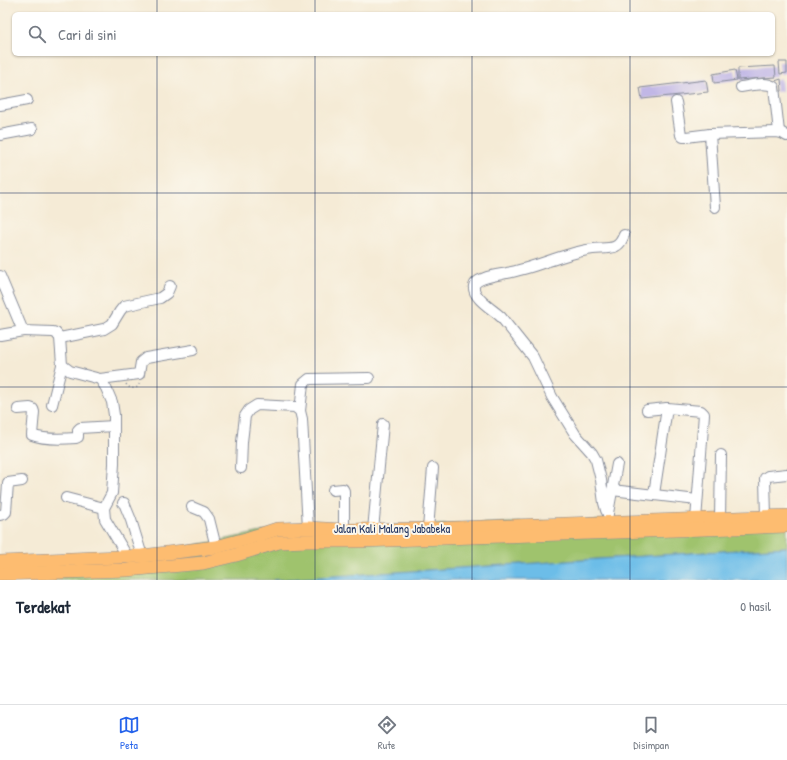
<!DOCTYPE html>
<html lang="id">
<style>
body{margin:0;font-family:"Patrick Hand",sans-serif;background:#f2f2f3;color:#1f2937}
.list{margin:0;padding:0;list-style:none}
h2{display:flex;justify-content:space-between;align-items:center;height:52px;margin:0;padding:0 16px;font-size:17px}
h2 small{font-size:13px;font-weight:400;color:#747a83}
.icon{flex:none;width:22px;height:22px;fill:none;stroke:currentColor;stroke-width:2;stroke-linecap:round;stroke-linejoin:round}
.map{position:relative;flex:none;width:787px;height:580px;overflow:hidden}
.search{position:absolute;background:#fff;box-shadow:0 1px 3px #0004;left:12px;right:12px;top:12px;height:44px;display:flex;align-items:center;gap:10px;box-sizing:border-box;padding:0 14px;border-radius:6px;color:#747a83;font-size:15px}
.sheet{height:124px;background:#fff}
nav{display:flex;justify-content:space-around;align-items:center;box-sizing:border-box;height:56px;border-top:1px solid #e0e1e3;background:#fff;font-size:11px;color:#747a83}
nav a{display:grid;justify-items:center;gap:2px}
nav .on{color:#2563eb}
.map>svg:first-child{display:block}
.green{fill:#9fc36d;stroke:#5d7966}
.water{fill:#6cbde8;stroke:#4476a3}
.building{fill:#c1b7e6}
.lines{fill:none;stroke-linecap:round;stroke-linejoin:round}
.minor-casing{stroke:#888d9a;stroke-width:12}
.major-casing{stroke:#888d9a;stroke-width:14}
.path{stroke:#888d9a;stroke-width:1.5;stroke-dasharray:1 3;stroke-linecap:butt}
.minor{stroke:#fff;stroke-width:10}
.major{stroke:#fdbc6f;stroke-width:13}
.grid{fill:none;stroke:#1b2f5e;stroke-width:1;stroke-opacity:0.55}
.labels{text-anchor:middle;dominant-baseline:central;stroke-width:4;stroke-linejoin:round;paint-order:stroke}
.street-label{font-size:12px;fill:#1b2f5e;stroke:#fbf7ec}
</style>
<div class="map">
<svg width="787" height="580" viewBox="0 0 787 580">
<rect width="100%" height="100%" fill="#fbf7ec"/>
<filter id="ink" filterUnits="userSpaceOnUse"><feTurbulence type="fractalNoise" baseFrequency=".025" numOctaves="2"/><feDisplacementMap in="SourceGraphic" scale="8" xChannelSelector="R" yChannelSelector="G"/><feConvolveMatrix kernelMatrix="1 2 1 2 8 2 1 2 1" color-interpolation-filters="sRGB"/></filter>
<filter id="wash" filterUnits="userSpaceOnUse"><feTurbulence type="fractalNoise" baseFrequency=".012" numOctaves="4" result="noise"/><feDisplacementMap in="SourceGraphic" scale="16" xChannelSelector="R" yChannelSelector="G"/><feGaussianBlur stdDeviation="0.9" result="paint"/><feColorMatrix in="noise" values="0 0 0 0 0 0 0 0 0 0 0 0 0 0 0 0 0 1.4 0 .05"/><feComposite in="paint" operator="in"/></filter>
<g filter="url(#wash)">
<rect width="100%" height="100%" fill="#f5ebd6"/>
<path class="green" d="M787,516V547L277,580H0L142,556L277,529Z"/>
<path class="water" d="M787,547V580H273L738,550Z"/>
<g id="blocks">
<g class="building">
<path d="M779,62H787V73L780,74Z"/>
<path d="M775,66L776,77L738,80V68Z"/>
<path d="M735,70L737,80L714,83L713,74Z"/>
<path d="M781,79L782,91L776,92L775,81Z"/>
<path d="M706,80L708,92L642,99L640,88Z"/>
</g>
</g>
</g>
<g filter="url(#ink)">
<use href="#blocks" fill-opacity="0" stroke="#888d9a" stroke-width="1"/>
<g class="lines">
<defs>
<g id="minor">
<path d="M741,87C750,86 766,81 774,87L779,132"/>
<path d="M676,102L681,135L683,137H686L710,134L777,132L782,133L787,136"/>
<path d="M0,105L27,100"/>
<path d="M710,134L715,207"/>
<path d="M0,135L32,129"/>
<path d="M0,276L23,331L53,332L56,333L60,338L62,365L70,371L100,379L106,388L112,402L114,415V464L112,493L104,508L105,519L127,556"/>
<path d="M0,335L23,331"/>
<path d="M60,338L104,329L112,324L120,311L124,306L160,298L167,293L170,286"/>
<path d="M100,379L139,374L141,362L146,358L193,350"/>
<path d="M52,405L62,365"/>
<path d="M18,409L30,408L33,409L34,412L32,435C44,440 63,439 76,438L78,437V430L80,428L114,426"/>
<path d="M647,410L667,408L701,411L704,414L696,520"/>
<path d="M300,411L303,384L309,379L369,378"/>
<path d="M241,468L242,442L245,416L249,410L257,405L295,407L300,411L302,419L308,528"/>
<path d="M333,490L343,489L344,491V530"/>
<path d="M612,490L697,500"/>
<path d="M654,494L667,408"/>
<path d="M66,498L104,508"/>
<path d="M123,503H124L131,520L142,556"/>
<path d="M192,507L204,512L209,519L216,547"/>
<path d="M608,513L617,464"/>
<path d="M608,514L606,510L604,503L601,480L596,460L592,453L575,434L552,397L533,357L501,317C494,310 472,298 474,286C476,277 499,275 507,273C534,268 560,255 587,250C595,248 608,249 614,247C620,245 622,240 624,235"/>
<path d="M0,515L4,514L6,512L8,483L22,481"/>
<path d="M766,517L765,478L768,476L787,474"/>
<path d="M720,519L721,455"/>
<path d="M428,529L433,468"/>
<path d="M373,530L383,424"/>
</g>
<g id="major">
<path d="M0,562L142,556L216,547L246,539L277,529L308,528L344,530L428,529L787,516"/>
<path d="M0,574L127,570L203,563L236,555L279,542L308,541H362L787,526"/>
</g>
</defs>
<use href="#minor" class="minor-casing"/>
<use href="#major" class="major-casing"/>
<path class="path" d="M126,384C130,389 132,389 138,387L140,382"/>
<use href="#minor" class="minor"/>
<use href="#major" class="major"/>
</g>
</g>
<path class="grid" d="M157,0V14M315,0V14M472,0V14M630,0V14M157,54V580M315,54V580M472,54V580M630,54V580M0,193H787M0,387H787"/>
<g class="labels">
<g class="street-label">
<text x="392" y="528">Jalan Kali Malang Jababeka</text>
</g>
</g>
</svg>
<div class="search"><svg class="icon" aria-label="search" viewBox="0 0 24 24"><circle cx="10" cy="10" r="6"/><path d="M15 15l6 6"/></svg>Cari di sini</div>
</div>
<section class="sheet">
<h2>Terdekat<small>0 hasil</small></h2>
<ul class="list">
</ul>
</section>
<nav>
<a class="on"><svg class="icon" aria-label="map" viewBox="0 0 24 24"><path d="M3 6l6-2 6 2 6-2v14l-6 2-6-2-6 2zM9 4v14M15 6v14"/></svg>Peta</a>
<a><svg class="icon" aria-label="directions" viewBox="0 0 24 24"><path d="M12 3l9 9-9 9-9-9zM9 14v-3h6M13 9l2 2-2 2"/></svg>Rute</a>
<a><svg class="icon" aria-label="saved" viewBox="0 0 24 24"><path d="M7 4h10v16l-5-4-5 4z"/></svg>Disimpan</a>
</nav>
